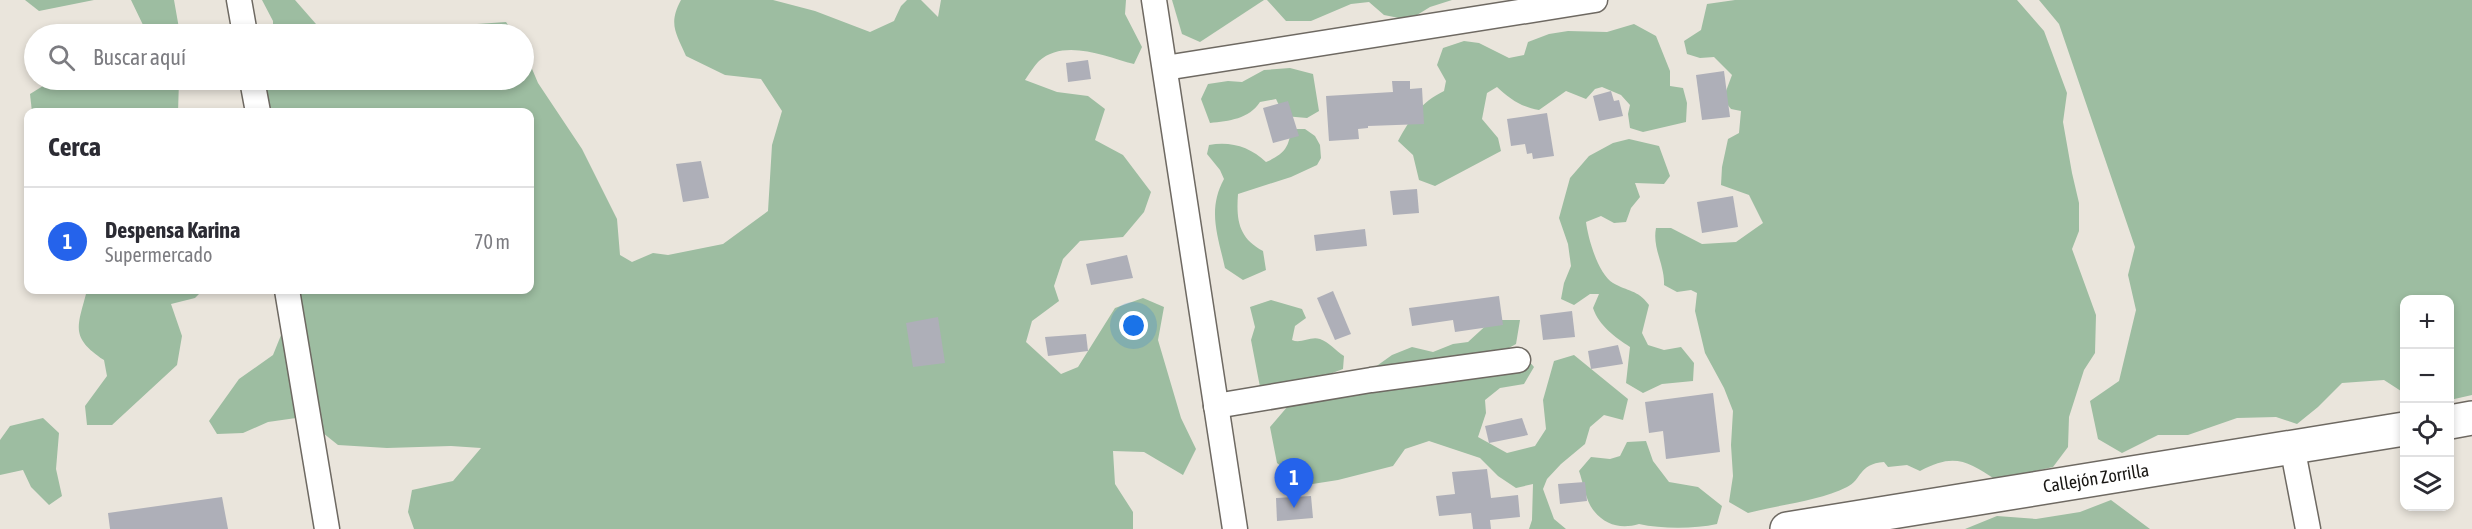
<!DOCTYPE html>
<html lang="es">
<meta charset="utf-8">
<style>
body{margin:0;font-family:"Asap Condensed",sans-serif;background:#f2f2f3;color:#2b2b33}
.controls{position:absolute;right:18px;bottom:18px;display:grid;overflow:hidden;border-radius:12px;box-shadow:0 3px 9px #0003}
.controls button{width:54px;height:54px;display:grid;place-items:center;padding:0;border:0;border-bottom:2px solid #e1e1e2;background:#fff;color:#2b2b33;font:30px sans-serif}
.you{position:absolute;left:1134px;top:326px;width:21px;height:21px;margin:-15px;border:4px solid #fff;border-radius:50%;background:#1a73e8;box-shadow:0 0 0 9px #1a73e833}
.badge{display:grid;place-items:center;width:39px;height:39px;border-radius:50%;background:#2563eb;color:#fff;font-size:20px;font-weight:700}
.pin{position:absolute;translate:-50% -50px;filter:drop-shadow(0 2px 3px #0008)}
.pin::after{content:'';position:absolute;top:32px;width:21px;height:18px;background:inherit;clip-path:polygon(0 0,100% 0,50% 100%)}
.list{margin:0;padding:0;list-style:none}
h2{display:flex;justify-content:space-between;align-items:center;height:78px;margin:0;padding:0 24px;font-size:26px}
h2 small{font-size:20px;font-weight:400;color:#7c7c81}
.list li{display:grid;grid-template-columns:39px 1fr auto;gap:18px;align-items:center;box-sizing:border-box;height:108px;padding:0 24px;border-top:2px solid #e1e1e2}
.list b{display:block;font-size:22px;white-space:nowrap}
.list p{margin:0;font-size:20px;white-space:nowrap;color:#7c7c81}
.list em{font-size:20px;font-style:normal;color:#7c7c81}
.icon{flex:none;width:33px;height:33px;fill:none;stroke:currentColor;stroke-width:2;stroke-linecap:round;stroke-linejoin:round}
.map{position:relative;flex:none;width:2472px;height:529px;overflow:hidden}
.search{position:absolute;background:#fff;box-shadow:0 3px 9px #0003;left:24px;top:24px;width:510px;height:66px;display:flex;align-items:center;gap:15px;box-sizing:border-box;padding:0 21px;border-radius:33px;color:#7c7c81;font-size:22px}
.panel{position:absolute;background:#fff;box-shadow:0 3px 9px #0003;left:24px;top:108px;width:510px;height:186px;border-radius:12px}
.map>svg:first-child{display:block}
.forest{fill:#9dbda1}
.building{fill:#aeafb8}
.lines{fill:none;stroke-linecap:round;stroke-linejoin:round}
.street-casing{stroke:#6e6962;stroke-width:27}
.secondary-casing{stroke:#6e6962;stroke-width:36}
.street{stroke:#fff;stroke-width:24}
.secondary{stroke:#fff;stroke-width:33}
.labels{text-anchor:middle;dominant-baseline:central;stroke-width:4.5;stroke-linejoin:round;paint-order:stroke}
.street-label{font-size:18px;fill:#181613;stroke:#fff}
</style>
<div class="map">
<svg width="2472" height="529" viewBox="0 0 2472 529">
<rect width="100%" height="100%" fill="#eae5dc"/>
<g class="forest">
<path d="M25,0H94L39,11Z"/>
<path d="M131,0H174L180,34H142L144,27Z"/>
<path d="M262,0H295L316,24L331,34H273V21Z"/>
<path d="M681,0H773L815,11L870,32L894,21L901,6L907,0H921L938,17L941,0H1126L1125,14L1142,47L1134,64C1106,57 1065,38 1039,61C1034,66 1029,74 1025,80L1057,92L1088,96L1105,109L1095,140L1123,155L1151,192L1144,212L1123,237L1080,241L1063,259L1054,286L1059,301L1032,321L1026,342L1061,374L1078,367L1115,308L1143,298L1164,307L1158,340L1181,418L1196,449L1183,475L1144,452L1113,451L1115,484L1133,512V529H414L408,512L412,490L453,481L481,448L451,446L387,448L338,445L303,417L268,422L243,433L217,434L209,421L239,379L273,355L294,303L291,290H530V112H255L268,80H356L369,84L376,80H524V50L538,83L582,149L617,219L620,255L632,262L653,253L668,255L723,244L768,211L772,145L782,111L761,79L725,75L686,56C676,33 668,24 681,0Z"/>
<path d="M1172,0H1264L1200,42L1182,34Z"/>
<path d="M1267,0H1452L1430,7L1409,20L1384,15L1369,2L1351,4L1311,21H1286Z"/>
<path d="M1735,0H2017L2044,31L2067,93L2063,122L2072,173L2079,203V231L2072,249L2096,315L2095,353L2084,370L2069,417L2068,447L2053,467L1996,480C1967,460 1953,453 1920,471L1907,465L1888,467L1884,462C1858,464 1862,480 1847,487C1819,501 1778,505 1748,513L1729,502L1733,476L1731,445L1733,411L1724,388L1705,353L1695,311L1697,293L1691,290L1677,292L1664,285C1665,265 1652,248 1656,228H1671L1702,244L1736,242L1763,223L1749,195L1721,185L1722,167L1728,139L1739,133L1741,111L1731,109L1723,99L1732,75L1714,57L1700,58L1687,54L1684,41L1701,30L1707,4Z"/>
<path d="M2039,0H2472V395L2450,400V300H2404V393L2384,380L2342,383L2318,407L2297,424L2276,417L2237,418L2188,435H2158L2122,453L2098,439L2090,401L2119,381L2136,310L2128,275L2135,247L2059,24Z"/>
<path d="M506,22L514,34H433L477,24Z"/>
<path d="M1634,24L1656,36L1670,71V86L1683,88L1687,103L1686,122L1643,132L1630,128L1628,114L1630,105L1621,95L1602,87L1595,89L1586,99L1566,91L1539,110C1521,107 1510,99 1497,87L1487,93L1482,119L1498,138L1501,151L1435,186L1419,180L1413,155L1398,141C1410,119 1421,102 1444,91L1446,81L1437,65L1443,48L1464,41L1479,43L1509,58L1524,55L1528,42L1549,34L1568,31L1607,32Z"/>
<path d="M1290,68L1313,74L1319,111L1307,118L1284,116L1276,99L1260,102C1249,119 1229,121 1210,123L1201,99L1208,84L1228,81L1242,82L1264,70Z"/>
<path d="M58,80H179L178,112H32L30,94L51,81Z"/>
<path d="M1291,129H1305L1315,136L1320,145L1321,158L1317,165L1291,177L1238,194C1236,221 1239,238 1263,251L1266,270L1243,280L1225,268C1218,236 1207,210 1224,179L1220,170L1207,154L1209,145C1231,141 1250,147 1266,162C1284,154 1289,148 1291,129Z"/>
<path d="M1629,139L1659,146L1670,176L1664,184L1635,183L1640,197L1631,208L1626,222L1614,223L1601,216L1586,222C1588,238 1598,274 1613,283C1628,292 1637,289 1649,305L1642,333L1648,345L1664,350L1681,347L1694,363L1693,381L1662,384L1643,393L1626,383L1630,347C1615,337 1599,326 1593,308L1599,294H1590L1574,305L1561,299L1564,283L1571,266L1568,244L1559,218L1570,178L1589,156L1613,143Z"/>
<path d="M87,290H203L195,298L171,304L182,336L177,365L112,425H87L85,406L107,376L104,360C69,337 78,326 87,290Z"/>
<path d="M1271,300L1302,309L1306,318L1295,326L1292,340C1301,344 1310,336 1320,339C1329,342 1336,351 1344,356L1343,369L1327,375L1260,387L1251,340L1255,327L1250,307Z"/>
<path d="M1492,320H1520L1516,344L1491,358L1521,352L1534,367L1524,384L1500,388L1485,400L1486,413L1478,437L1507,453L1535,446L1546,429L1543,400L1554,361L1574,355L1628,399L1623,420L1604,415L1590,427L1585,444L1561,464L1547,479L1543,489L1554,519L1566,529H1529L1532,520L1533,484L1516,488L1498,476L1480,458L1429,441L1405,449L1393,466L1338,480L1306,485L1277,463L1270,427L1288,406L1313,393L1371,370L1392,355L1412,347L1433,352L1453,344L1468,342Z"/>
<path d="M43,418L59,433L56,469L62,496L49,505L31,487L23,470L0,475V440L10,426Z"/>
<path d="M1646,441L1653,461L1669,482L1698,487L1722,506L1717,524C1694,529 1662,529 1639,524C1622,529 1606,526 1594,511C1586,502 1583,482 1579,471L1591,457L1610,459L1620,456L1627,442Z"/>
<path d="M2111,500L2150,529H1965L1997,516L2036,519L2080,512Z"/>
</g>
<g class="building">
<path d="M1088,60L1091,79L1068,82L1066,63Z"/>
<path d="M1724,71L1730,117L1702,120L1696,75Z"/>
<path d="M1392,81H1410V89L1422,88L1424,124L1368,126V128L1358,129L1359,139L1329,141L1326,96L1393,92Z"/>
<path d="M1611,91L1614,101L1619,100L1623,116L1599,121L1593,96Z"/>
<path d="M1288,101L1299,136L1273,143L1263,108Z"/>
<path d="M1547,113L1554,156L1533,159L1532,153L1527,154L1525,144L1511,146L1507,119Z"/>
<path d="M701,161L709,198L683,202L676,164Z"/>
<path d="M1417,189L1419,213L1393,215L1390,191Z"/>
<path d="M1733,196L1738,227L1702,233L1697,202Z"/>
<path d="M1365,229L1367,246L1316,251L1314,235Z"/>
<path d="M1127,255L1133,278L1091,285L1086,264Z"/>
<path d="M1333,291L1351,334L1335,340L1317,298Z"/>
<path d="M1499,296L1503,325L1455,332L1453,320L1412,326L1409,308Z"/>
<path d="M1572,311L1575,337L1543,340L1540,315Z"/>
<path d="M938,317L945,363L913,367L906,323Z"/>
<path d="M1086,334L1088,351L1048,356L1045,337Z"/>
<path d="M1618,345L1623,364L1591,369L1588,351Z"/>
<path d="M1713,393L1720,452L1666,459L1663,431L1649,433L1645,402Z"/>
<path d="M1522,418L1528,435L1489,443L1485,426Z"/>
<path d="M1487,469L1491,498L1518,495L1520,517L1490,520L1491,529H1473L1471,513L1439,516L1436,496L1455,494L1452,472Z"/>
<path d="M1585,482L1587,501L1560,504L1558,484Z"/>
<path d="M1311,496L1313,518L1277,521L1276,498Z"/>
<path d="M222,497L228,529H110L108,513Z"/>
</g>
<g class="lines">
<defs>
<g id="street">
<path d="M239,0L245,34"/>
<path d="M1154,0L1235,529"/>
<path d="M1165,68L1595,0"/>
<path d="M252,80L258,112"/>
<path d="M287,290L327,529"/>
<path d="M1216,406L1371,380L1518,360"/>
<path d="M2292,446L2308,529"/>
</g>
<g id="secondary">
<path d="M2450,422L2472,418"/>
<path d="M1787,529L2404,429"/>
</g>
</defs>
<use href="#street" class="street-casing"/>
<use href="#secondary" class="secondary-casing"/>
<use href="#street" class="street"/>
<use href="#secondary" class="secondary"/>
</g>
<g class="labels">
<g class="street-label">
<text transform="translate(2096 478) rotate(-9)">Callejón Zorrilla</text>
</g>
</g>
</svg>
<div class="controls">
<button>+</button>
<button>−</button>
<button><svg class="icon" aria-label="locate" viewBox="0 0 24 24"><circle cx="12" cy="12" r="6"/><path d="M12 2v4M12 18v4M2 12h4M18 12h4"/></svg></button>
<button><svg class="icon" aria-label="layers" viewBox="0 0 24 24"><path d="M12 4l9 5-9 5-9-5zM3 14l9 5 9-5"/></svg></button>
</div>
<div class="you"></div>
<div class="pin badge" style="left:1294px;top:508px">1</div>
<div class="search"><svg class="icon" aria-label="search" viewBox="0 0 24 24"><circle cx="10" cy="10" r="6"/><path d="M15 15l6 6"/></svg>Buscar aquí</div>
<section class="panel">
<h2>Cerca<small></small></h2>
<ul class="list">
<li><span class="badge">1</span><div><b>Despensa Karina</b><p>Supermercado</p></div><em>70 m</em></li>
</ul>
</section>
</div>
